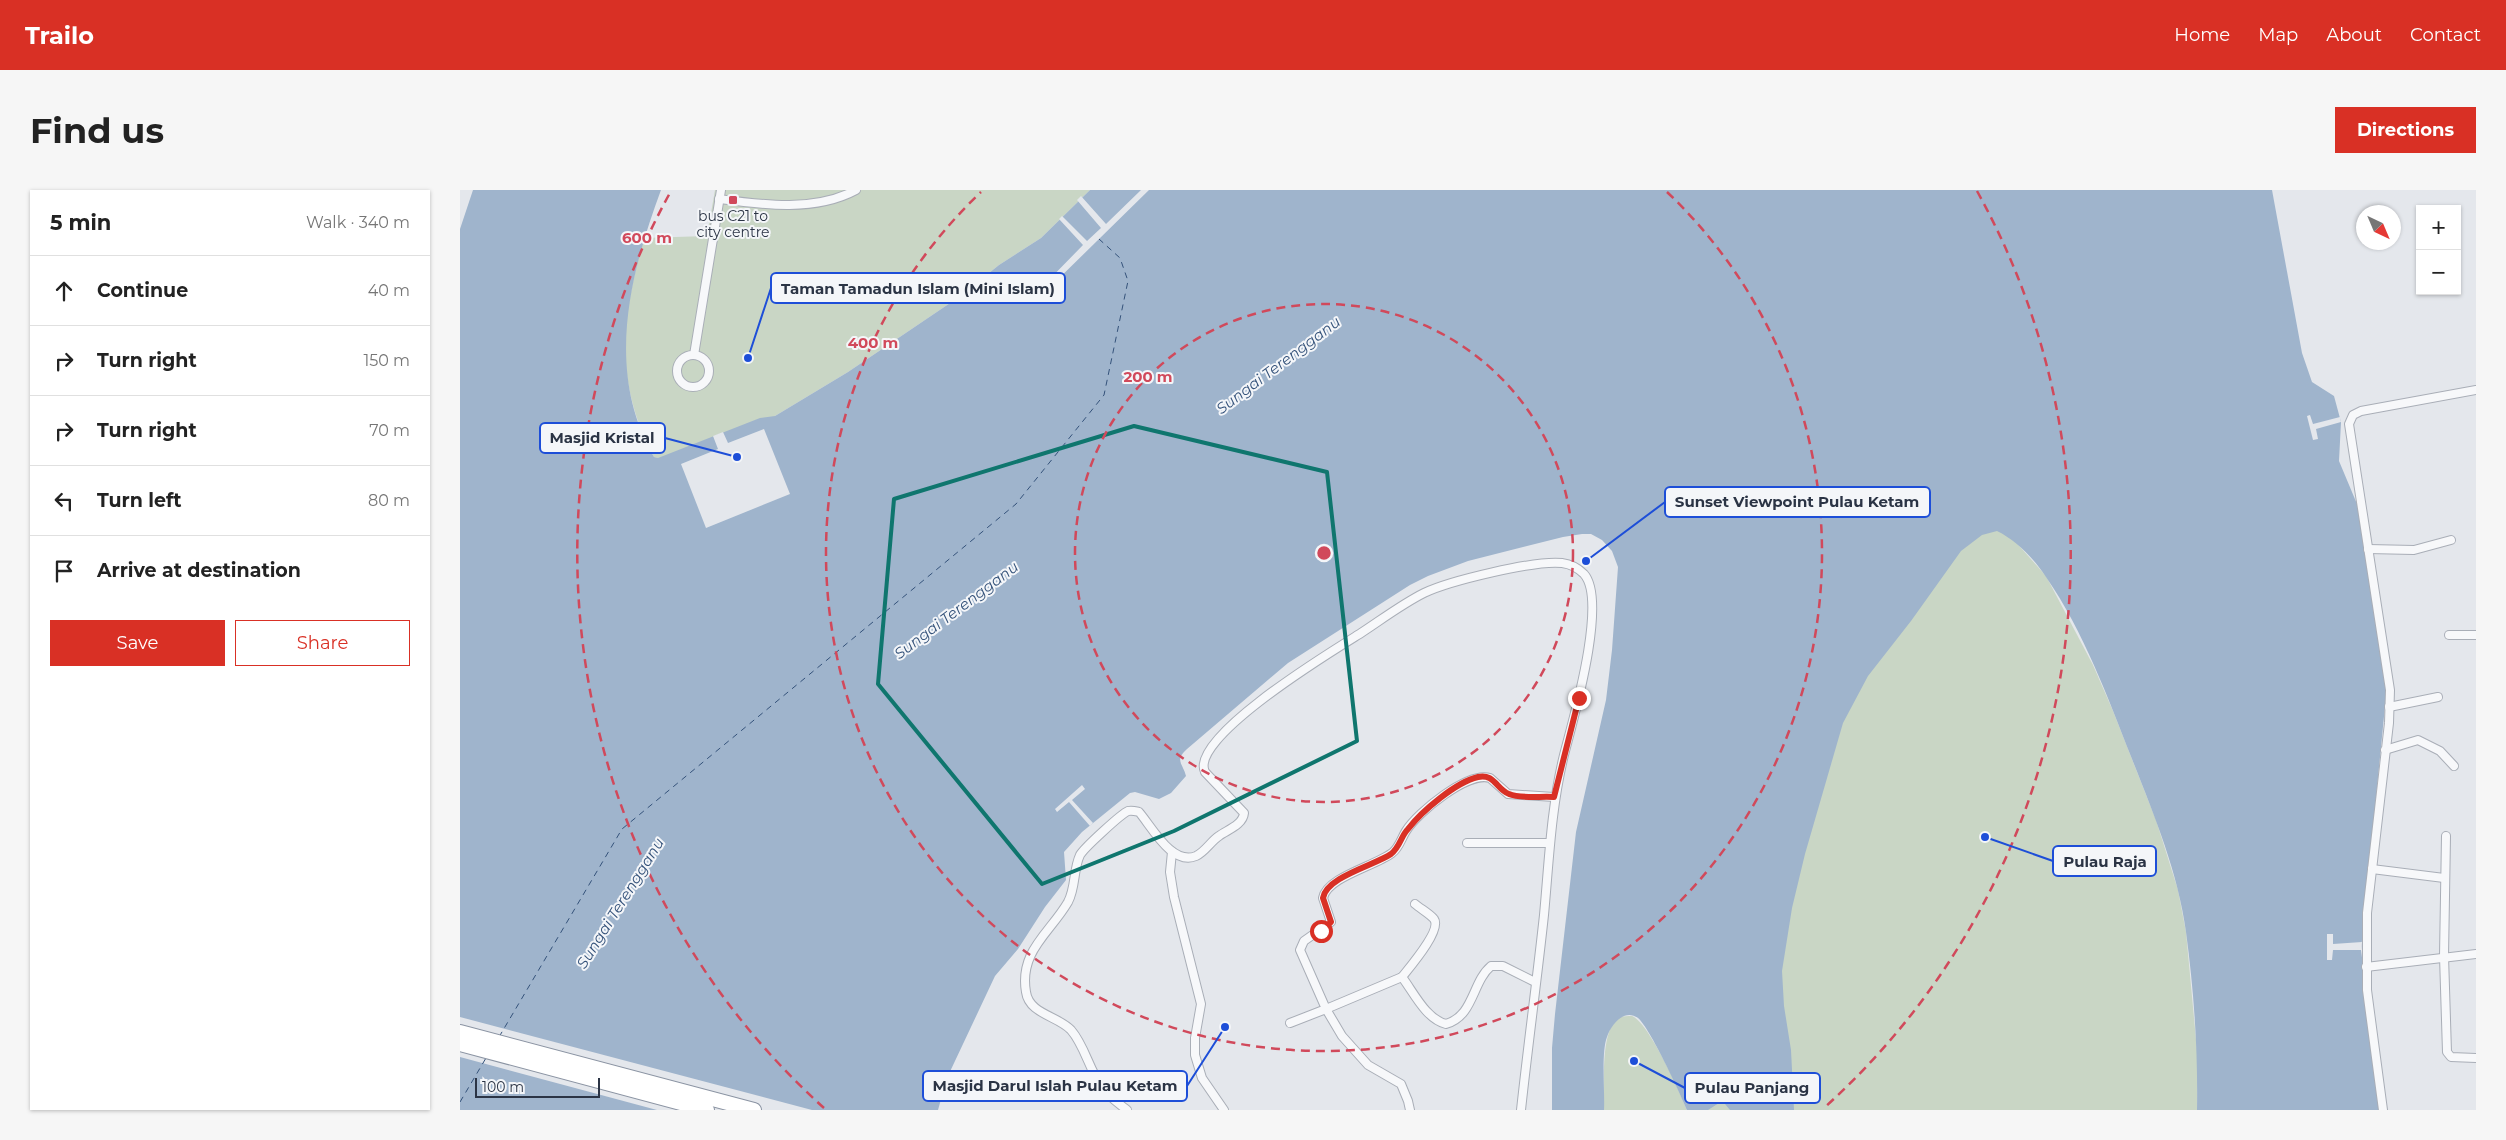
<!DOCTYPE html>
<meta charset="utf-8">
<style>
body{margin:0;font-family:Montserrat,sans-serif;background:#f6f6f6;color:#222}
.controls{position:absolute;right:15px;top:15px;display:grid;overflow:hidden;border-radius:0px;box-shadow:0 1px 4px #0004}
.controls button{width:45px;height:45px;display:grid;place-items:center;padding:0;border:0;border-bottom:1px solid #e0e0e0;background:#fff;color:#222;font:25px sans-serif}
.compass{position:absolute;left:1896px;top:15px;width:45px;height:45px;border-radius:50%;background:#fff;box-shadow:0 1px 4px #0004;rotate:136deg}
.scale{position:absolute;left:15px;bottom:12px;width:125px;box-sizing:border-box;padding-left:5px;border:2px solid #2b3445;border-top:0;font-size:14px;line-height:18px;white-space:nowrap;color:#2b3445;-webkit-text-stroke:4px #f4f6f9;paint-order:stroke}
.stop{position:absolute;width:15px;height:15px;margin:-11px;border:4px solid #d93025;border-radius:50%;background:#fff}
.stop.end{background:#d93025;border-color:#fff;box-shadow:0 1px 5px #0008}
.list{margin:0;padding:0;list-style:none}
h2{display:flex;justify-content:space-between;align-items:center;height:65px;margin:0;padding:0 20px;font-size:21px}
h2 small{font-size:16px;font-weight:400;color:#767676}
.list li{display:grid;grid-template-columns:32px 1fr auto;gap:15px;align-items:center;box-sizing:border-box;height:70px;padding:0 20px;border-top:1px solid #e0e0e0}
.list b{display:block;font-size:19px;white-space:nowrap}
.list em{font-size:16px;font-style:normal;color:#767676}
.actions{display:flex;gap:10px;padding:15px 20px}
.actions a{flex:1;padding:11px 0;border:1px solid #d93025;border-radius:0px;text-align:center;font-size:18px;color:#d93025}
.actions .main{background:#d93025;color:#fff}
.icon{flex:none;width:28px;height:28px;fill:none;stroke:currentColor;stroke-width:2;stroke-linecap:round;stroke-linejoin:round}
.map{position:relative;flex:none;width:2016px;height:920px;overflow:hidden;border-radius:0px}
header{display:flex;align-items:center;gap:30px;box-sizing:border-box;height:70px;padding:0 25px;background:#d93025;color:#fff}
header strong{font-size:24px}
nav{display:flex;gap:28px;margin-inline-start:auto;font-size:18px}
.intro{display:flex;align-items:center;justify-content:space-between;box-sizing:border-box;height:120px;padding:0 30px}
h1{margin:0;font-size:35px}
.button{padding:12px 22px;border-radius:0px;background:#d93025;color:#fff;font-size:18px;font-weight:700}
main{display:flex;gap:30px;padding:0 30px}
aside{flex:1;background:#fff;border-radius:0px;box-shadow:0 1px 4px #0004}
.map>svg:first-child{display:block}
.green{fill:#c9d6c5}
.water{fill:#9fb4cc}
.pier{fill:#e4e7ec}
.lines{fill:none;stroke-linecap:round;stroke-linejoin:round}
.ferry{stroke:#34527a;stroke-width:1;stroke-dasharray:6 5;stroke-linecap:butt}
.street-casing{stroke:#a9aeb7;stroke-width:10}
.highway-casing{stroke:#8b94a3;stroke-width:16}
.street{stroke:#f7f8fa;stroke-width:8}
.highway{stroke:#fff;stroke-width:14}
.route{stroke:#d93025;stroke-width:6}
.marked{fill:none;stroke:#0f766e;stroke-width:4;stroke-linejoin:round}
.ring{fill:none;stroke:#d1495b;stroke-width:2.5;stroke-dasharray:9 6}
.poi-dot{fill:#d1495b;stroke:#f4f6f9;stroke-width:2}
.labels{text-anchor:middle;dominant-baseline:central;stroke-width:4;stroke-linejoin:round;paint-order:stroke}
.poi-label{font-size:14px;fill:#2b3445;stroke:#f4f6f9}
.water-label{font-size:15px;font-style:italic;fill:#34527a;stroke:#f4f6f9}
.centre{fill:#d1495b;stroke:#f4f6f9;stroke-width:2.5}
.ring-label{font-size:15px;text-anchor:middle;font-weight:bold;fill:#d1495b;stroke:#f4f6f9;stroke-width:4;stroke-linejoin:round;paint-order:stroke}
.leader{fill:none;stroke:#1d4ed8;stroke-width:2}
.callout-dot{fill:#1d4ed8;stroke:#f4f6f9;stroke-width:2}
.callout{fill:#f4f6f9;stroke:#1d4ed8;stroke-width:2}
.callout-label{font-size:15px;text-anchor:middle;font-weight:bold;fill:#2b3445}
</style>
<header>
<strong>Trailo</strong>
<nav><a>Home</a><a>Map</a><a>About</a><a>Contact</a></nav>
</header>
<div class="intro"><h1>Find us</h1><a class="button">Directions</a></div>
<main>
<aside>
<h2>5 min<small>Walk · 340 m</small></h2>
<ul class="list">
<li><svg class="icon" aria-label="ahead" viewBox="0 0 24 24"><path d="M12 20V5M6 11l6-6 6 6"/></svg><div><b>Continue</b></div><em>40 m</em></li>
<li><svg class="icon" aria-label="right" viewBox="0 0 24 24"><path d="M7 20v-9h11M14 6l5 5-5 5"/></svg><div><b>Turn right</b></div><em>150 m</em></li>
<li><svg class="icon" aria-label="right" viewBox="0 0 24 24"><path d="M7 20v-9h11M14 6l5 5-5 5"/></svg><div><b>Turn right</b></div><em>70 m</em></li>
<li><svg class="icon" aria-label="left" viewBox="0 0 24 24"><path d="M17 20v-9H6M10 6l-5 5 5 5"/></svg><div><b>Turn left</b></div><em>80 m</em></li>
<li><svg class="icon" aria-label="arrive" viewBox="0 0 24 24"><path d="M6 21V4h12l-3 4 3 4H6"/></svg><div><b>Arrive at destination</b></div></li>
</ul>
<div class="actions"><a class="main">Save</a><a>Share</a></div>
</aside>
<div class="map">
<svg width="2016" height="920" viewBox="0 0 2016 920">
<rect width="100%" height="100%" fill="#e4e7ec"/>
<g class="green">
<path d="M255,0H630L581,48L539,75L499,107L388,182L315,226L344,309L194,267C176,235 164,191 165,153C165,118 176,82 183,48L247,46Z"/>
<path d="M1459,243L1586,386L1633,475L1653,521L1696,630L1718,700L1726,742L1738,871L1737,920H1240Z"/>
<path d="M1172,826C1189,833 1219,900 1227,920H1144C1145,898 1139,838 1160,827C1163,826 1168,826 1172,826Z"/>
</g>
<path class="water" d="M13,0H201C169,86 145,182 194,267L198,268L300,228L315,226L388,182L499,107L539,75L581,48L630,0H1812L1842,163L1852,192L1874,206L1881,232L1879,271L1897,314L1903,335L1927,496L1901,760L1922,920H1737C1738,861 1734,801 1726,742C1718,682 1694,625 1672,569C1648,508 1624,442 1586,387C1575,370 1556,350 1537,341L1522,345L1501,361L1451,431L1408,486L1383,533L1345,664L1332,718L1322,781L1324,816L1331,860L1334,920H1270L1265,914L1259,913L1248,920H1227C1220,903 1190,838 1178,828C1164,818 1151,835 1147,847C1141,862 1145,902 1144,920H1092V858L1095,824L1116,642L1146,510L1152,460L1158,377L1152,361L1142,350L1131,344H1122L1103,347L1008,371L968,386L950,395L828,473L727,559C714,571 723,573 726,586L711,603L699,609L675,602L670,603L622,642L604,662L606,690L585,717L558,759L535,786L487,888L478,920H0V39Z"/>
<g class="pier">
<path d="M681,0H689L585,102L581,98L623,55L599,29L602,26L627,51L641,38L617,10L621,6L646,34Z"/>
<path d="M1850,225L1853,234L1880,227L1881,232L1856,239L1858,249L1853,250L1847,226Z"/>
<path d="M304,239L330,304L246,338L221,274L258,259L253,246L263,242L268,253Z"/>
<path d="M622,595L625,599L612,610L633,633L630,636L609,612L597,622L595,619Z"/>
<path d="M1867,744H1873V754L1902,752L1901,760H1873L1872,770H1867Z"/>
<path d="M0,827L352,920H197L0,867Z"/>
</g>
<g class="lines">
<g class="ferry">
<path d="M39,847L162,639L556,314L644,205L668,91L660,68L639,49"/>
<path d="M0,912L26,868"/>
</g>
<defs>
<g id="street">
<path d="M259,9C304,15 355,22 396,0"/>
<path d="M234,165L261,0"/>
<circle cx="233" cy="181" r="16"/>
<path d="M1908,359L1954,360L1991,350"/>
<path d="M1989,445H2016"/>
<path d="M1929,517L1978,507"/>
<path d="M1925,560L1958,550L1980,561L1994,576"/>
<path d="M1986,646L1984,766L1987,862L1991,867L2016,868"/>
<path d="M1007,653H1089"/>
<path d="M712,662L710,682L714,707L741,814L735,848V865L742,888L764,920"/>
<path d="M1912,679L1984,688"/>
<path d="M955,714C961,719 970,724 974,729C982,740 949,778 942,787C954,803 966,829 986,834C1014,826 1012,792 1031,776H1043L1075,792"/>
<path d="M1906,777L2016,764"/>
<path d="M942,787L866,819L882,846L908,875L941,894L948,911L950,920"/>
<path d="M830,833L866,819L840,760L844,751L871,732L863,708C867,687 915,676 932,663C939,658 941,649 946,641C958,622 1008,581 1030,588L1048,604L1094,607"/>
<path d="M667,920C658,913 648,906 642,897C629,880 625,856 611,840C598,826 569,824 566,802C559,761 590,743 608,712C616,697 613,680 620,665C624,658 661,624 668,621C672,620 675,621 679,622C692,637 712,676 736,666C745,662 751,651 759,646C767,640 783,635 784,623L745,582C728,548 874,460 901,443C921,430 942,414 964,403C989,391 1075,370 1102,373C1110,374 1118,378 1124,384C1148,411 1113,530 1104,565C1091,618 1089,671 1084,725C1077,790 1068,855 1061,920"/>
<path d="M1923,920L1907,800V723L1929,533L1930,500L1889,234L1893,225L1901,221L2016,200"/>
</g>
<g id="highway">
<path d="M0,842L294,920"/>
<path d="M0,854L247,920"/>
</g>
</defs>
<use href="#street" class="street-casing"/>
<use href="#highway" class="highway-casing"/>
<use href="#street" class="street"/>
<use href="#highway" class="highway"/>
</g>
<g class="lines">
<path class="route" d="M861,741L871,732L863,708C866,687 915,675 931,664C940,657 941,646 948,639C962,621 996,592 1018,587C1034,583 1037,600 1049,604C1061,609 1081,606 1094,607L1119,508"/>
</g>
<path class="marked" d="M674,236L867,282L897,551L714,641L582,694L418,494L434,309Z"/>
<g class="ring">
<circle cx="864" cy="363" r="249"/>
<path d="M1207 2A498 498 0 1 1 521 2"/>
<path d="M364 918A747 747 0 0 1 211 1M1517 1A747 747 0 0 1 1364 918"/>
</g>
<rect class="poi-dot" x="268" y="5" width="10" height="10" rx="2.5"/>
<g class="labels">
<g class="poi-label">
<text x="273" y="26">bus C21 to<tspan x="273" dy="16">city centre</tspan></text>
</g>
<g class="water-label">
<text transform="translate(818 175) rotate(-37)">Sungai Terengganu</text>
<text transform="translate(496 420) rotate(-37)">Sungai Terengganu</text>
<text transform="translate(160 713) rotate(-58)">Sungai Terengganu</text>
</g>
</g>
<circle cx="864" cy="363" r="8" class="centre"/>
<g class="ring-label">
<text x="187" y="53">600 m</text>
<text x="413" y="158">400 m</text>
<text x="688" y="192">200 m</text>
</g>
<path class="leader" d="M288 168L311 98M277 267L205 248M1126 371L1205 312M1525 647L1593 671M765 837L727 896M1174 871L1225 898"/>
<g class="callout-dot">
<circle cx="288" cy="168" r="5"/>
<circle cx="277" cy="267" r="5"/>
<circle cx="1126" cy="371" r="5"/>
<circle cx="1525" cy="647" r="5"/>
<circle cx="765" cy="837" r="5"/>
<circle cx="1174" cy="871" r="5"/>
</g>
<g class="callout">
<rect x="311" y="83" width="294" height="30" rx="5"/>
<rect x="80" y="233" width="125" height="30" rx="5"/>
<rect x="1205" y="297" width="265" height="30" rx="5"/>
<rect x="1593" y="656" width="103" height="30" rx="5"/>
<rect x="463" y="881" width="264" height="30" rx="5"/>
<rect x="1225" y="883" width="135" height="30" rx="5"/>
</g>
<g class="callout-label">
<text x="458" y="104">Taman Tamadun Islam (Mini Islam)</text>
<text x="142" y="253">Masjid Kristal</text>
<text x="1337" y="317">Sunset Viewpoint Pulau Ketam</text>
<text x="1645" y="677">Pulau Raja</text>
<text x="595" y="901">Masjid Darul Islah Pulau Ketam</text>
<text x="1292" y="903">Pulau Panjang</text>
</g>
</svg>
<div class="controls">
<button>+</button>
<button>−</button>
</div>
<svg class="compass" viewBox="-18 -18 36 36"><path d="M0-13l5 13h-10z" fill="#e53935"/><path d="M0 13l5-13h-10z" fill="#767676"/></svg>
<div class="scale">100 m</div>
<div class="stop" style="left:861px;top:741px"></div>
<div class="stop end" style="left:1119px;top:508px"></div>
</div>
</main>
